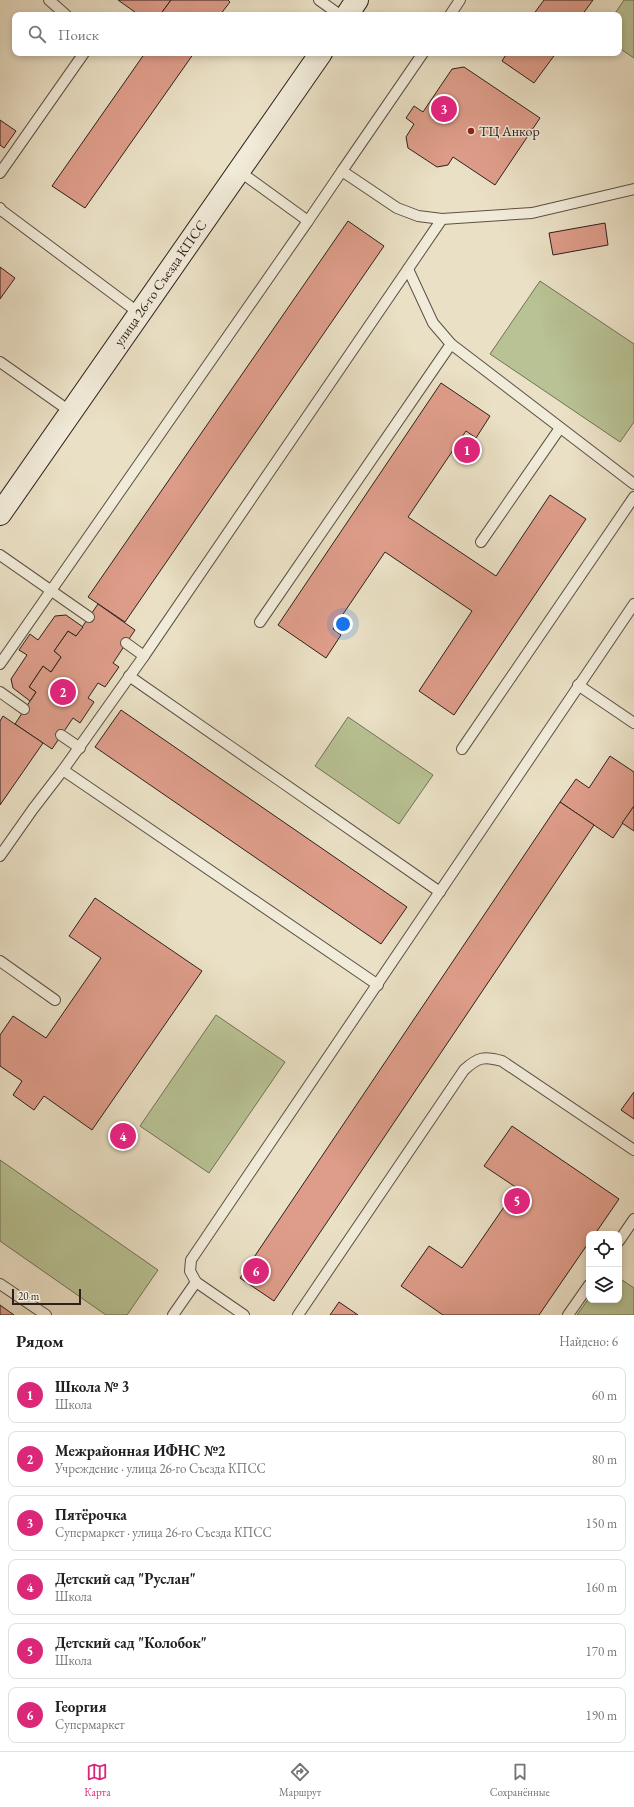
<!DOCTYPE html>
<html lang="ru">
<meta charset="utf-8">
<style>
body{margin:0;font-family:"EB Garamond",serif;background:#f6f6f6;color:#202124}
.controls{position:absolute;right:12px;bottom:12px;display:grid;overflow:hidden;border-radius:8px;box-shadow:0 2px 6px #0003}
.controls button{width:36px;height:36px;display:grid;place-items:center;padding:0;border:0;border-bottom:1px solid #e0e0e0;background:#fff;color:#202124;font:20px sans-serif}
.scale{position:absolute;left:12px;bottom:10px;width:69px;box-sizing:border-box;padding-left:4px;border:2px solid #2d211c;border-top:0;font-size:11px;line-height:14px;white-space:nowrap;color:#2d211c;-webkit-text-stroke:3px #f1ebd9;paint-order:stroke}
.you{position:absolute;left:343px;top:624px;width:14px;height:14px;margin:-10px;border:3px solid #fff;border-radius:50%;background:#1a73e8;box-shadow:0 0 0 6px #1a73e833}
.badge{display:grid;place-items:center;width:26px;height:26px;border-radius:50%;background:#db2777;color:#fff;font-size:13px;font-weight:700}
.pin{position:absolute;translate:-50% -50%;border:2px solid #fff;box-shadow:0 1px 4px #0006}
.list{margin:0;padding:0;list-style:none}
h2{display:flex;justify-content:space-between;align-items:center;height:52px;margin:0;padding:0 16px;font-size:17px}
h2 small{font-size:13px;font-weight:400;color:#757577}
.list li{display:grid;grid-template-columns:26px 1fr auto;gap:12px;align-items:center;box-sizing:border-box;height:56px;margin:0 8px 8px;padding:0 8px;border:1px solid #e0e0e0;border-radius:8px}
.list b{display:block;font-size:15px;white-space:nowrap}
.list p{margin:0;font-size:13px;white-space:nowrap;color:#757577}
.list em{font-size:13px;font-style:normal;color:#757577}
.icon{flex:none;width:22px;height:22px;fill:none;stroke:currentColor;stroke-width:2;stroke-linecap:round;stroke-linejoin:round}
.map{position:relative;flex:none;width:634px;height:1315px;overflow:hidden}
.search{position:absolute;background:#fff;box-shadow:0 2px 6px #0003;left:12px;right:12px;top:12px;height:44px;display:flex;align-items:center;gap:10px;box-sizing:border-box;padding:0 14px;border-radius:8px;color:#757577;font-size:15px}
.sheet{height:436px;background:#fff}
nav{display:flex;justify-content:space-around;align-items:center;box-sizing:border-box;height:56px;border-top:1px solid #e0e0e0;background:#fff;font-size:11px;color:#757577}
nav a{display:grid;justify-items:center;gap:2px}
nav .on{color:#db2777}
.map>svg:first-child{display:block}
.green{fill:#b8c294;stroke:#727258}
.building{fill:#de9d8a;stroke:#2d211c}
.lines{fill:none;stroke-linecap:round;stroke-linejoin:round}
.service-casing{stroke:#5c5146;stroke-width:12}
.secondary-casing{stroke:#2d211c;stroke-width:24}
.service{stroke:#f1ebd9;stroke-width:10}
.secondary{stroke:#f1ebd9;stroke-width:22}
.poi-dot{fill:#8f2418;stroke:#f1ebd9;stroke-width:1.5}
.labels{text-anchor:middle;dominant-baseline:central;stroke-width:3;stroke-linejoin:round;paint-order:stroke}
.poi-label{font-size:14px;fill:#2d211c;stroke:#f1ebd9;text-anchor:start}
.street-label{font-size:14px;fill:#2d211c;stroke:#f1ebd9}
</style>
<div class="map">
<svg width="634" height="1315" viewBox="0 0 634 1315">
<rect width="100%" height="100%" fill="#eae0c5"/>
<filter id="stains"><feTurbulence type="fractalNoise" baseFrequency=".005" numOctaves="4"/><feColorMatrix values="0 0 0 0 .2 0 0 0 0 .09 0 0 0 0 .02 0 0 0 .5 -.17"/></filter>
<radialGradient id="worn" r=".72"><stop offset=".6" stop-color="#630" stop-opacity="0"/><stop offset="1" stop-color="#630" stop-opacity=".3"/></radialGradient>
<g class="green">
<path d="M624,0H634V58L619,48V15H614Z"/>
<path d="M540,281L634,344V422L620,442L490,354Z"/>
<path d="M348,717L433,775L399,824L315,766Z"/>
<path d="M216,1015L285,1062L209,1173L140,1126Z"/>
<path d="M0,1160L158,1270L127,1315H106L0,1241Z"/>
<path d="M619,1278L634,1288V1315H577L589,1298V1300H619Z"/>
</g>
<g class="building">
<path d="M118,0H171L160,15H139Z"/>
<path d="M171,0H228L230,2L220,15H160Z"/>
<path d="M544,0H593L582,15H533Z"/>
<path d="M145,53H194L85,208L52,186Z"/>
<path d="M507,53H556L534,83L502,61Z"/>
<path d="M464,67L540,118L495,185L453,157L448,165L437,167L408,148L406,137L414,124L406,118L414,106L423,112L452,69Z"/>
<path d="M0,120L16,131L4,148L0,145Z"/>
<path d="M348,221L384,246L125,622L88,597Z"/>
<path d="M605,223L608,245L553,255L549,233Z"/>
<path d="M0,267L15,278L0,299Z"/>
<path d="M441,383L490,416L476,438L466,431L408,517L496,576L550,495L586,519L454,715L419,691L472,611L385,552L333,629L341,635L326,658L278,625Z"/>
<path d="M98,604L135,630L113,663L119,667L105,687L98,683L88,698L94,702L80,723L73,718L52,749L15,724L36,692L29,687L43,666L51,672L61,657L54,651L68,631L76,636Z"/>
<path d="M66,615L83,627L76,636L68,631L54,651L61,657L51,672L43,666L29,687L36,692L30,701L13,688L11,679L27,655L19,650L30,634L38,640L55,616Z"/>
<path d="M121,710L407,907L381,944L95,747Z"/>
<path d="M3,716L43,743L0,805V721Z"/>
<path d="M610,756L634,772V806L613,838L560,802L576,779L589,788Z"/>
<path d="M560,802L594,825L274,1301L240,1278Z"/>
<path d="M634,806V831L622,823Z"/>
<path d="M95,898L202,971L92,1130L44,1096L34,1110L13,1095L22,1081L0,1066V1035L13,1016L46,1038L101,958L69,936Z"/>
<path d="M634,1092V1119L621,1110Z"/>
<path d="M512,1126L619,1199L595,1234H589V1242L539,1315H443L401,1286L429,1246L462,1268L517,1188L484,1166Z"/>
<path d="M339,1302L358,1315H330Z"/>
<path d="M0,1305L14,1315H0Z"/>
</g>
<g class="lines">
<defs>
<g id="service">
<path d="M49,0L66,15"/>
<path d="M319,0L340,15"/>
<path d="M450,15L460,0"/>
<path d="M239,171L308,221L342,171L397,208L418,216L442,219L532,213L634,189"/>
<path d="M342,171L423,53"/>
<path d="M0,173L84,53"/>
<path d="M0,208L1,210L139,313"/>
<path d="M408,269L433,323L451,344L634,484"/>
<path d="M0,362L71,412"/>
<path d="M481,542L560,428"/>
<path d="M0,555L89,617"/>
<path d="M260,622L451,344"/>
<path d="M144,656L442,219"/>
<path d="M0,664L308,221"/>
<path d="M129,676L440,892"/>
<path d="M578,685L634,723"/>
<path d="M0,692L24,709"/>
<path d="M61,735L80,748"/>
<path d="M462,749L634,497"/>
<path d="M63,770L144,656L126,643"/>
<path d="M0,856L33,809L63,770L378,985"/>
<path d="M0,961L55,1000"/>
<path d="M619,1241L634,1219"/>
<path d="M196,1282L244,1315"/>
<path d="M0,1284L46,1315"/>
<path d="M173,1315L196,1282L190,1271L191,1260L634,604"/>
<path d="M298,1315L464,1070C478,1057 484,1056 502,1061L634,1150"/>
<path d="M568,1315L589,1285"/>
</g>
<g id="secondary">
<path d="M347,15L357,0"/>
<path d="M0,514L321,53"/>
</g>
</defs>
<use href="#service" class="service-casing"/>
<use href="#secondary" class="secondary-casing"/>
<use href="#service" class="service"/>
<use href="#secondary" class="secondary"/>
</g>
<circle class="poi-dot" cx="471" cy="131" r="4"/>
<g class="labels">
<g class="poi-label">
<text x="479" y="131">ТЦ Анкор</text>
</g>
<g class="street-label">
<text transform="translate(160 283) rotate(-55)">улица 26-го Съезда КПСС</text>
</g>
</g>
<rect width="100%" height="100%" filter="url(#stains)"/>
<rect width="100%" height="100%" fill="url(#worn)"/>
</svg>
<div class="controls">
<button><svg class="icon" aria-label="locate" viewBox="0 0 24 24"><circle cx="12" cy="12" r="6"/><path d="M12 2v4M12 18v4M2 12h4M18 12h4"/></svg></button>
<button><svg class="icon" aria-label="layers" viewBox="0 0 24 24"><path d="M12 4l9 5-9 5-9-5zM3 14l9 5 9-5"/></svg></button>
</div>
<div class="scale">20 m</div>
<div class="you"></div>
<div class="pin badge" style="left:467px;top:450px">1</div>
<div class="pin badge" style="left:63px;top:692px">2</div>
<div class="pin badge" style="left:444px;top:109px">3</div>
<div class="pin badge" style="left:123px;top:1136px">4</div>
<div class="pin badge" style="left:517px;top:1201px">5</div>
<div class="pin badge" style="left:256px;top:1271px">6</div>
<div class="search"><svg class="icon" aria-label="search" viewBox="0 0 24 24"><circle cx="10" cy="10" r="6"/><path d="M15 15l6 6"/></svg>Поиск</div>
</div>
<section class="sheet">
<h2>Рядом<small>Найдено: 6</small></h2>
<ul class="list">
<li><span class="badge">1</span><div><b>Школа № 3</b><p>Школа</p></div><em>60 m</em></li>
<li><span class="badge">2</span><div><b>Межрайонная ИФНС №2</b><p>Учреждение · улица 26-го Съезда КПСС</p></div><em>80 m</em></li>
<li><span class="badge">3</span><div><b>Пятёрочка</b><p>Супермаркет · улица 26-го Съезда КПСС</p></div><em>150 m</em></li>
<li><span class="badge">4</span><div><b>Детский сад &quot;Руслан&quot;</b><p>Школа</p></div><em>160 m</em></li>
<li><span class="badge">5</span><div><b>Детский сад &quot;Колобок&quot;</b><p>Школа</p></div><em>170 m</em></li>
<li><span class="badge">6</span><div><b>Георгия</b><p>Супермаркет</p></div><em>190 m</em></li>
</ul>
</section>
<nav>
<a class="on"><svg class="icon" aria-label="map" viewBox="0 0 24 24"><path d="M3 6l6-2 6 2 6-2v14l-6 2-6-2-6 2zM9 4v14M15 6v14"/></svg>Карта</a>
<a><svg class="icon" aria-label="directions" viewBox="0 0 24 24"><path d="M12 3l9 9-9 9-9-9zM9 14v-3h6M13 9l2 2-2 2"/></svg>Маршрут</a>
<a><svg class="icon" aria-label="saved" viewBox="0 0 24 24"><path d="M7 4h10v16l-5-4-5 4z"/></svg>Сохранённые</a>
</nav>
